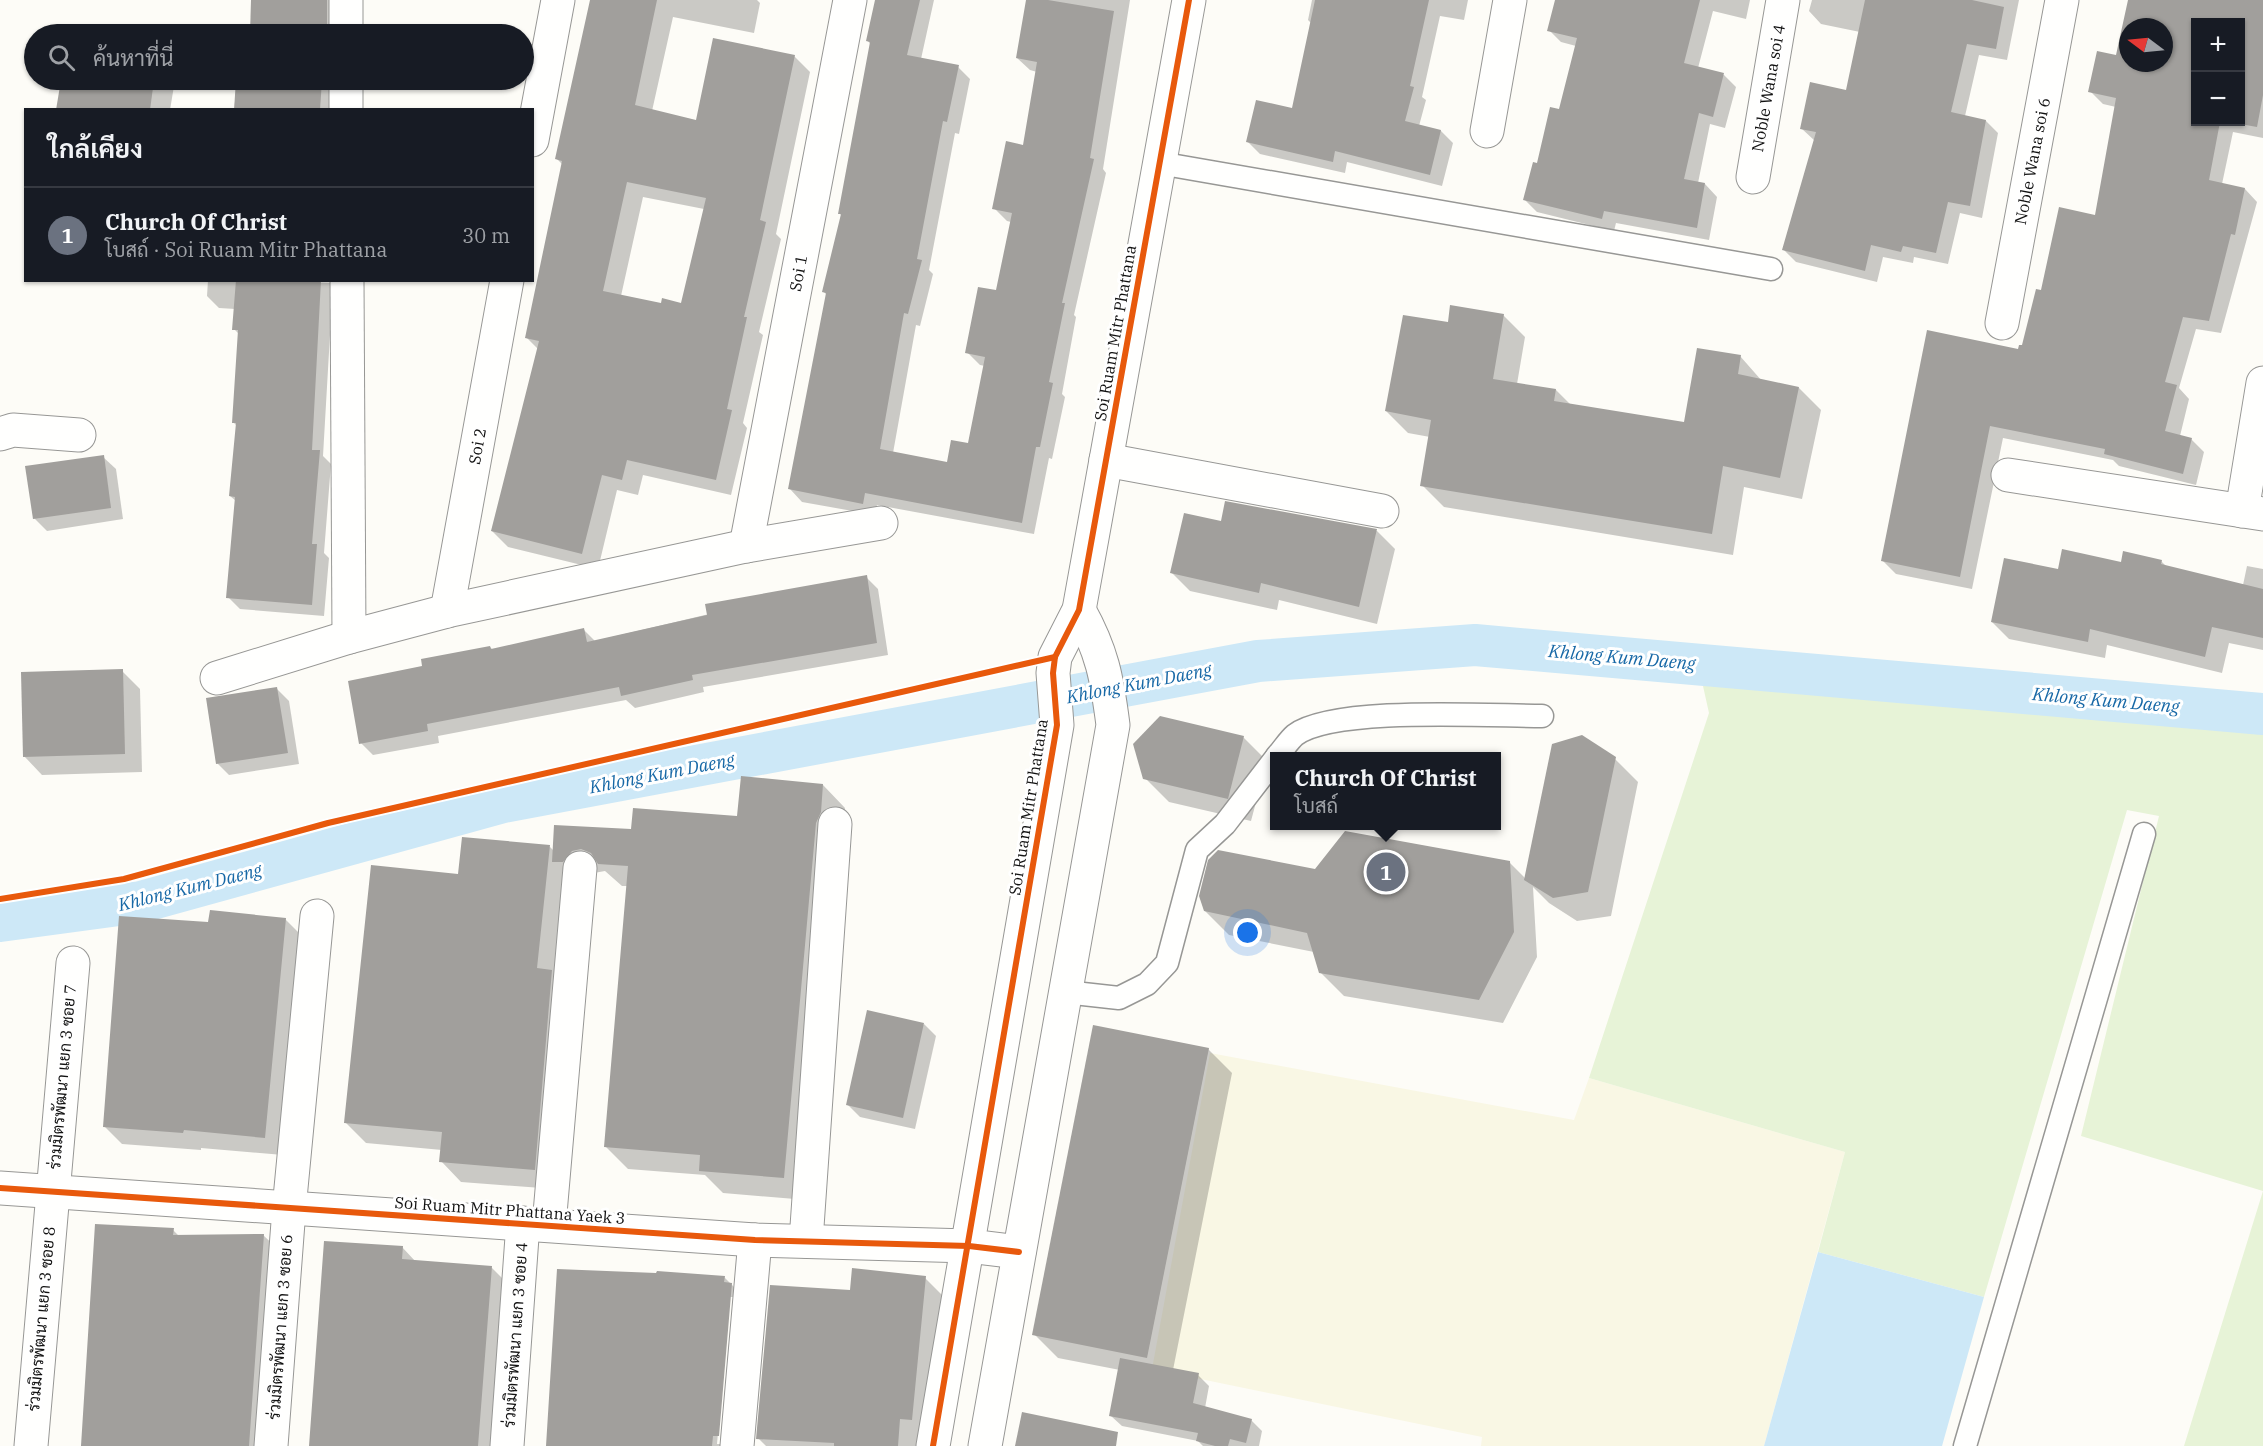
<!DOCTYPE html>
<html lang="th">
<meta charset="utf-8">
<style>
body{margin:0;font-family:"IBM Plex Serif",Sarabun,serif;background:#20242c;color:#f1f3f6}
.controls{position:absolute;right:18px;top:18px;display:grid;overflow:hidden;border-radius:0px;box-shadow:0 2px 4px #0004}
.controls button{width:54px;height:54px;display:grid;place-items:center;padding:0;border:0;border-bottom:2px solid #363941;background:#171b24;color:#f1f3f6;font:30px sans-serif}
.compass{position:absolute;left:2119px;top:18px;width:54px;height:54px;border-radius:50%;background:#171b24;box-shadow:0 2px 4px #0004;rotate:286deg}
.you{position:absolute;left:1248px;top:933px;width:21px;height:21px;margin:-15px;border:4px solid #fff;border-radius:50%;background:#1a73e8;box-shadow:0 0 0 9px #1a73e833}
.badge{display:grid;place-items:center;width:39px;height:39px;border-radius:50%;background:#2563eb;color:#fff;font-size:20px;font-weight:700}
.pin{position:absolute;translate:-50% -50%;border:3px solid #fff;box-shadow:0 2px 6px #0006}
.popup{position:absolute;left:1270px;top:752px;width:231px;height:78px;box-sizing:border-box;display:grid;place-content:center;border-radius:0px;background:#171b24;filter:drop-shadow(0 2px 4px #0005);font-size:20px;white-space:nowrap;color:#9ea1a6}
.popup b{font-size:22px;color:#f1f3f6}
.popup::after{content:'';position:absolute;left:50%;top:100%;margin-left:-12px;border:12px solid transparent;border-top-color:#171b24}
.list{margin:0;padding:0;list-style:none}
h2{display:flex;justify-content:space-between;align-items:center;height:78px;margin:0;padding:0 24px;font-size:26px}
h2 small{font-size:20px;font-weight:400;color:#9ea1a6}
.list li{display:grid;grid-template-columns:39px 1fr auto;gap:18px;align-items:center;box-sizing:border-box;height:96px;padding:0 24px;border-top:2px solid #363941}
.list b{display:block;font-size:22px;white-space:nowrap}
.list p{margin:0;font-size:20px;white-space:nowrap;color:#9ea1a6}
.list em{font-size:20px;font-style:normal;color:#9ea1a6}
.icon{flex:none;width:33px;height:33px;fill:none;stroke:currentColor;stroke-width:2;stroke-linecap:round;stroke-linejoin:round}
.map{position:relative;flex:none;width:2263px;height:1446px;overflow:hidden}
.search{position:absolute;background:#171b24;box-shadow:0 2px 4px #0004;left:24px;top:24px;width:510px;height:66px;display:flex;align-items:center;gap:15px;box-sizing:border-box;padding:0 21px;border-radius:33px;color:#9ea1a6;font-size:22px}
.panel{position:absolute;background:#171b24;box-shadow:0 2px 4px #0004;left:24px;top:108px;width:510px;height:174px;border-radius:0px}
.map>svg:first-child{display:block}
.farmland{fill:#f9f7e4}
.green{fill:#e7f3d7}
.water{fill:#cde8f7}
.shadow{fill:#0003;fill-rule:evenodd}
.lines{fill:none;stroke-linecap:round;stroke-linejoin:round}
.canal{stroke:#cde8f7;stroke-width:42}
.building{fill:#a19f9c;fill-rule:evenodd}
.lane-casing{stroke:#979795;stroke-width:25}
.street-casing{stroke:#979795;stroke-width:35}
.lane{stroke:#fffffe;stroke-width:22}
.street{stroke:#fffffe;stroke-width:33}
.cycleway-casing{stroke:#fff;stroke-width:10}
.cycleway{stroke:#e8590c;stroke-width:6}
.labels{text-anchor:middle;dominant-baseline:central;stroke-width:6;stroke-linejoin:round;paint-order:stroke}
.street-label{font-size:16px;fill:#111;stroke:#fff}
.water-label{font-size:18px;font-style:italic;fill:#1768a6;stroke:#fff}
</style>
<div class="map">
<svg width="2263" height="1446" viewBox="0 0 2263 1446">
<rect width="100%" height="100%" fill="#fdfcf7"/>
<path class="farmland" d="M1210,1053L1574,1120L1589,1078L1845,1152L1764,1446H1481L1482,1437L1152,1369Z"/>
<path class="green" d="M1701,677L2263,733V1446H2184L2263,1191L2081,1136L2159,816L2127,810L1984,1297L1818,1252L1845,1152L1589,1078L1709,713Z"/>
<path class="water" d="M1818,1252L1984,1297L1942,1446H1764Z"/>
<g class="shadow">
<path d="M251,0H340L339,34H251Z"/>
<path d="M591,0H757L760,3L754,33L673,17L652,111L697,122L794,56L810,72L776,234L781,239L759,332L763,335L743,423L747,428L731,495L643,475L638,495L617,490L598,569L508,547L492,531L538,349L527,338L563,165L557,159ZM643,197L704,209L682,304L662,305L621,296Z"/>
<path d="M876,0H934L921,59L958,67L970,79L959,134L955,133L929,270L933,274L920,326L916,325L893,453L948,464L969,445L985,366L980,365L967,352L997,292L1011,222L1007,221L994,208L1024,146L1037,72L1030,70L1017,58L1028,0H1130L1103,169L1106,173L1074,315L1076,317L1062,394L1065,397L1052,459L1049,458L1034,534L877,505L875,515L802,502L790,489L827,295L824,292L842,216L839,213L871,45L868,41Z"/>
<path d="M1312,0H1468L1464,20L1440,16L1422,97L1426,100L1419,126L1441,131L1453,143L1442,186L1347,162L1345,173L1260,154L1248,142L1293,110L1312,24L1308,20Z"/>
<path d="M1557,0H1750L1746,19L1713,11L1698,68L1724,75L1736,87L1725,128L1710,124L1698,183L1705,184L1717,197L1709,240L1616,223L1614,231L1537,212L1525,200L1560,111L1576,46L1561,42L1549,30Z"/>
<path d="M1812,0H2019L2007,60L1979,55L1965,116L1986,121L1998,133L1982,218L1960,213L1948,264L1914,257L1913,263L1883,257L1877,282L1796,262L1784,250L1815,141L1801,128L1847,91L1860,32L1821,24L1809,11Z"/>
<path d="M2129,0H2263V138L2233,132L2222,184L2245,189L2257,202L2221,333L2196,329L2179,388L2189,399L2180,436L2191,439L2204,452L2196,485L2119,466L2113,460L2003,438L1972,589L1896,574L1883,561L2023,347L2042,292L2096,217L2116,107L2103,104L2090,91L2117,57ZM2196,22H2240V122H2196ZM2128,27H2164V63H2128Z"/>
<path d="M62,80H175L170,110H58Z"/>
<path d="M238,80H334L332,110H236Z"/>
<path d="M208,280L333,283L323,456L331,464L324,553L329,558L324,616L240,609L228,597L236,501L230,496L237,426L234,423L239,334L234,329L235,309L219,308L207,296Z"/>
<path d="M1503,315L1525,337L1517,384L1556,390L1571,405L1686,424L1740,356L1762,381L1799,388L1821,410L1802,499L1744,487L1733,555L1444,507L1422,485L1430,437L1408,433L1386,411L1449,324Z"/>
<path d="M103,457L116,469L123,519L47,531L34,518Z"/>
<path d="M1226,503L1377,531L1395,549L1377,624L1279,600L1277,610L1190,591L1172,573L1222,523Z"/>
<path d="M2161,561L2167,567L2243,585L2247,566L2263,569V650L2229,643L2222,673L2107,645L2105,658L2009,639L1992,622L2059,571Z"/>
<path d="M866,577L878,589L888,655L703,687L704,692L635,708L626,700L438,736L439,743L373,755L361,743L424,667L490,647L493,650L584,630L595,641Z"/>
<path d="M122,671L140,689L142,772L42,775L24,756Z"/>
<path d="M277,689L289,701L299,764L229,775L217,763Z"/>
<path d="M1243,737L1267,761L1251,821L1169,802L1145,778Z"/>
<path d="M1615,759L1638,782L1611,916L1577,921L1549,903L1533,887L1537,957L1503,1023L1344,996L1320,972L1314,952L1229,935L1205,911L1315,870L1509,862L1526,879Z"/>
<path d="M823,785L845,808L807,1200L723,1193L705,1175L628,1169L605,1146L628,886H622L605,871L594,873L555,1189L461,1182L441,1161L442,1150L366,1143L345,1122L460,876L550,847L554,851L633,830L738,818Z"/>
<path d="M285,919L303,937L283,1155L201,1148V1150L122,1144L104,1126L210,924Z"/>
<path d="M924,1024L936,1036L915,1129L860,1117L847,1104Z"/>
<path d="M1208,1049L1232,1073L1173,1370L1198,1375L1209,1386L1205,1408L1251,1420L1262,1431L1259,1446H1203L1198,1441L1122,1426L1111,1416L1120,1370L1058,1358L1034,1334Z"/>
<path d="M173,1230L180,1237L263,1235L280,1251L266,1446H82Z"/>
<path d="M402,1247L416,1262L492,1268L515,1291L503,1446H311Z"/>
<path d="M724,1277L755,1308L743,1446H547ZM730,1297H733L720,1444H717Z"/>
<path d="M925,1278L943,1296L930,1437L917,1436V1446H766L758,1438Z"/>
</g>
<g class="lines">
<path class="canal" d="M0,921L141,902L503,802L1258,661L1475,645L2263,714"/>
</g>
<g class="building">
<path d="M251,0H327V34H250Z"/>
<path d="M590,0H657L635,105L696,120L713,38L795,55L760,220L766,222L744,317H747L727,409L732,410L716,480L627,460L622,480L602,475L582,554L491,531L539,341L525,338L562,161L555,159ZM627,182L706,198L681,303L662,298L661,303L603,291Z"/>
<path d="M875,0H920L907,55L959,65L947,122L943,121L917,259L922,260L908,314L904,313L880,449L947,462L951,440L968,443L985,357L965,353L978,287L996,290L1012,213L992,209L1006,141L1023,145L1037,62L1016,58L1026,0H1048L1114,11L1090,158L1094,159L1062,303H1065L1049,382L1053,383L1040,447H1036L1022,523L865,493L863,504L788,489L826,293L822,292L841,214H838L870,42L866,41Z"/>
<path d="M1315,0H1429L1410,86L1414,87L1405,121L1441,130L1430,175L1335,151L1333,162L1246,142L1256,100L1292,108Z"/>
<path d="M1555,0H1700L1684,63L1724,73L1713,117L1699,113L1684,179L1705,183L1697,228L1604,211L1602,219L1523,200L1533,162L1537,163L1550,107L1559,109L1577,38L1547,31Z"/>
<path d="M1865,0H1972L2004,7L1996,49L1967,44L1951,112L1986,120L1970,206L1948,202L1936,253L1903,246L1901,252L1871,245L1865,271L1782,250L1816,132L1800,129L1810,82L1846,90Z"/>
<path d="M2128,0H2263V95L2257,127L2229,122H2241V22H2196V122H2220L2209,180L2245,188L2235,235L2231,234L2209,321L2183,317L2165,382L2177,385L2165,431L2192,438L2183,474L2104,454L2105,449L1990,426L1960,577L1881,561L1927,330L2018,349L2019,345H2022L2036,289L2041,290L2059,207L2095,215L2116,98L2088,92L2097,51L2116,55ZM2128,27H2164V63H2128Z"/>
<path d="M61,80H154L150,110H56Z"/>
<path d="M236,80H322L320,110H234Z"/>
<path d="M236,280H321L312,450H320L312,544H317L312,605L226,598L235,497L229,496L236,423H232L238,330H232Z"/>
<path d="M1450,305L1504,314L1493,379L1556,389L1554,401L1684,422L1697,348L1741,355L1738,374L1799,387L1780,478L1723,466L1712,534L1420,486L1431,420L1385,411L1403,315L1448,322Z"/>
<path d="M104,455L111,508L33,519L25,466Z"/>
<path d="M1225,501L1377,529L1359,607L1261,583L1259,593L1170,573L1184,513L1221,521Z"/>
<path d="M2062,549L2121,562L2123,551L2162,560L2161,564L2263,589V638L2212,627L2205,657L2090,629L2088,642L1991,622L2004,558L2058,569Z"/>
<path d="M867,575L877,643L692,675L693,680L621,696L619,687L427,724L428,731L359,744L348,681L422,666L421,659L490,646L491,649L584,628L587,642L707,615L705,604Z"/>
<path d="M123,669L125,754L23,757L21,672Z"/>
<path d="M277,687L288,753L216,764L206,698Z"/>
<path d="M1160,716L1244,736L1228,799L1143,779L1133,744Z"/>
<path d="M1582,735L1616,757L1588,892L1553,898L1524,880L1552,744Z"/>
<path d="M741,776L823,784L821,812L816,823L784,1178L699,1171L700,1155L604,1147L628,866L598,864L591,853L581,849L572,851L563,862H552L554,825L631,829L633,808L737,816Z"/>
<path d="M1345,831L1510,861L1514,932L1479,1000L1319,973L1307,933L1204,911L1199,896L1208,860L1218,850L1315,869Z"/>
<path d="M462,837L550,845L537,968L552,970L535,1170L439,1162L442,1132L344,1123L371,865L458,874Z"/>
<path d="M210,910L286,918L265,1138L184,1130L183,1133L103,1127L119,916L208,922Z"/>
<path d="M867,1010L924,1023L903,1118L846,1105Z"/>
<path d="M1093,1025L1209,1048L1147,1358L1032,1335Z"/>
<path d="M95,1224L174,1228L173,1235L264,1234L249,1446H81Z"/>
<path d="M324,1241L403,1246L402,1259L492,1266L478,1446H309Z"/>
<path d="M852,1268L926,1276L912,1420L900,1419L898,1446H834V1443L756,1439L770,1285L850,1290Z"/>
<path d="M557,1269L656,1273L657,1271L725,1276L724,1282L732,1283L719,1436H713L712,1446H546Z"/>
<path d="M1120,1358L1199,1373L1193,1403L1252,1419L1246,1443L1230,1439L1228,1446H1215L1196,1441L1198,1433L1109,1416Z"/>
<path d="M1022,1412L1118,1432L1116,1446H1015Z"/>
</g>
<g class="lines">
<defs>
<g id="lane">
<path d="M1159,163L1771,269"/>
<path d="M1277,756C1283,750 1288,741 1295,735C1334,706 1489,716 1542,716"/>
<path d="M1065,992L1119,998L1147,984L1167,963L1197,850L1225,824L1275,759"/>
<path d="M1965,1446L2144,834"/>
</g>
<g id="street">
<path d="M346,0V34"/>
<path d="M346,80V110"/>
<path d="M1487,131L1510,0"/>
<path d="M532,140L558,0"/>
<path d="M1753,177L1783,0"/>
<path d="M347,280L349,637"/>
<path d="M2002,323L2062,0"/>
<path d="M0,434L13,430L79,435"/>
<path d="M1106,460L1382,511"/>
<path d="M2008,475L2263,514"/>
<path d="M2242,511L2263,383"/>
<path d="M746,546L850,0"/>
<path d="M447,611L507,280"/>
<path d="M217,678L349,637L447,611L746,546L881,523"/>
<path d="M0,1188L755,1240L969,1246L1019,1252"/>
<path d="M549,1225L580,868"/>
<path d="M806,1241L835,824"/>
<path d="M31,1446L73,963"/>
<path d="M271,1446L289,1209L317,916"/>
<path d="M507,1446L523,1223"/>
<path d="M737,1446L755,1240"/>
<path d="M933,1446L1057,725L1053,673L1055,657L1079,610L1189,0"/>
<path d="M985,1446L1113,725C1107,678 1102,651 1079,610"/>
</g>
</defs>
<use href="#lane" class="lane-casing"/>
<use href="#street" class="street-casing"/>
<use href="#lane" class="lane"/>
<use href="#street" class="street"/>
<defs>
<g id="cycleway">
<path d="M0,899L124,879L328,823L1055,657"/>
<path d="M0,1188L755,1240L969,1246L1019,1252"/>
<path d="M933,1446L1057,725L1053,673L1055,657L1079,610L1189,0"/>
</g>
</defs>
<use href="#cycleway" class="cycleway-casing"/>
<use href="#cycleway" class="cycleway"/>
</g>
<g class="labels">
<g class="street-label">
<text transform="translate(1768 88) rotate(-80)">Noble Wana soi 4</text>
<text transform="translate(2032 161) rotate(-79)">Noble Wana soi 6</text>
<text transform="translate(798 273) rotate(-79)">Soi 1</text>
<text transform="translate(1115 333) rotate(-80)">Soi Ruam Mitr Phattana</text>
<text transform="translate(477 446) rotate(-80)">Soi 2</text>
<text transform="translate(1028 807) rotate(-81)">Soi Ruam Mitr Phattana</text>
<text transform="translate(62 1077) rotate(-85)">ร่วมมิตรพัฒนา แยก 3 ซอย 7</text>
<text transform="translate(510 1210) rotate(4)">Soi Ruam Mitr Phattana Yaek 3</text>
<text transform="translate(41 1319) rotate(-85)">ร่วมมิตรพัฒนา แยก 3 ซอย 8</text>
<text transform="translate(280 1327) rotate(-86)">ร่วมมิตรพัฒนา แยก 3 ซอย 6</text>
<text transform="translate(515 1335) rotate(-86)">ร่วมมิตรพัฒนา แยก 3 ซอย 4</text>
</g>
<g class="water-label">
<text transform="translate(1622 657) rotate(5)">Khlong Kum Daeng</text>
<text transform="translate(1139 683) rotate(-11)">Khlong Kum Daeng</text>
<text transform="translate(2106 700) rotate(5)">Khlong Kum Daeng</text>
<text transform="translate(662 773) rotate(-11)">Khlong Kum Daeng</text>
<text transform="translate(190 887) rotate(-14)">Khlong Kum Daeng</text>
</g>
</g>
</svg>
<div class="controls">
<button>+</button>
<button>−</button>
</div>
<svg class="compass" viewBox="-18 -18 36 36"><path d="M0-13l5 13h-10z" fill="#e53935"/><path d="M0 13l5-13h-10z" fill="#9ea1a6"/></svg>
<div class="you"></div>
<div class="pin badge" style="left:1386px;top:872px;background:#6b7280">1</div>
<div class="popup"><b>Church Of Christ</b>โบสถ์</div>
<div class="search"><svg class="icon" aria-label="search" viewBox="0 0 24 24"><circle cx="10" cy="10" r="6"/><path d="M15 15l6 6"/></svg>ค้นหาที่นี่</div>
<section class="panel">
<h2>ใกล้เคียง<small></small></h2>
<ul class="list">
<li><span class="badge" style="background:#6b7280">1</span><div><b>Church Of Christ</b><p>โบสถ์ · Soi Ruam Mitr Phattana</p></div><em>30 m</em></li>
</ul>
</section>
</div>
